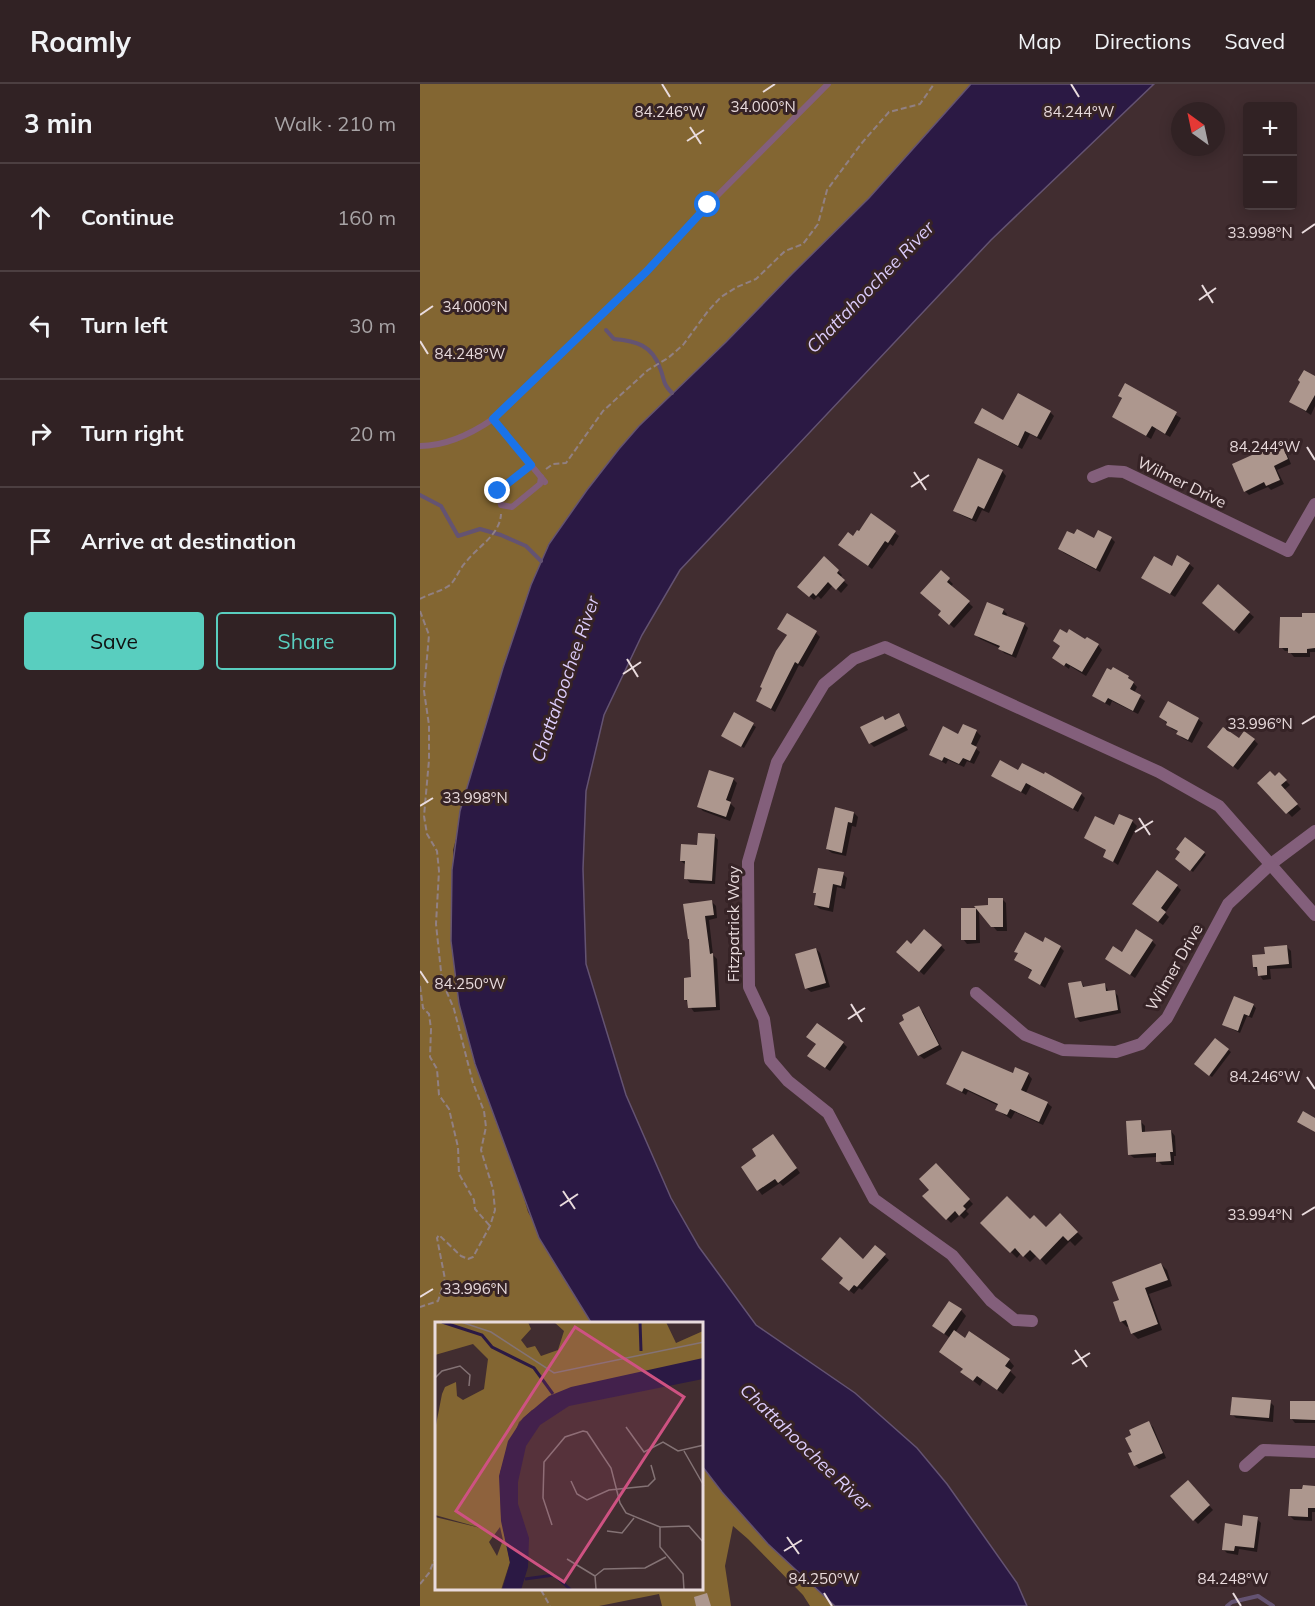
<!DOCTYPE html>
<meta charset="utf-8">
<style>
body{margin:0;font-family:Mulish,sans-serif;background:#3d2f31;color:#f1f3f6}
.controls{position:absolute;right:18px;top:18px;display:grid;overflow:hidden;border-radius:6px;box-shadow:0 3px 15px #0003}
.controls button{width:54px;height:54px;display:grid;place-items:center;padding:0;border:0;border-bottom:2px solid #4c3f41;background:#312224;color:#f1f3f6;font:30px sans-serif}
.compass{position:absolute;left:751px;top:18px;width:54px;height:54px;border-radius:50%;background:#312224;box-shadow:0 3px 15px #0003;rotate:327deg}
.stop{position:absolute;width:18px;height:18px;margin:-14px;border:4px solid #1a73e8;border-radius:50%;background:#fff}
.stop.end{background:#1a73e8;border-color:#fff;box-shadow:0 2px 6px #0008}
.list{margin:0;padding:0;list-style:none}
h2{display:flex;justify-content:space-between;align-items:center;height:78px;margin:0;padding:0 24px;font-size:26px}
h2 small{font-size:20px;font-weight:400;color:#a8a4a6}
.list li{display:grid;grid-template-columns:39px 1fr auto;gap:18px;align-items:center;box-sizing:border-box;height:108px;padding:0 24px;border-top:2px solid #4c3f41}
.list b{display:block;font-size:22px;white-space:nowrap}
.list em{font-size:20px;font-style:normal;color:#a8a4a6}
.actions{display:flex;gap:12px;padding:18px 24px}
.actions a{flex:1;padding:14px 0;border:2px solid #59cebf;border-radius:6px;text-align:center;font-size:21px;color:#59cebf}
.actions .main{background:#59cebf;color:#111}
.icon{flex:none;width:33px;height:33px;fill:none;stroke:currentColor;stroke-width:2;stroke-linecap:round;stroke-linejoin:round}
.map{position:relative;flex:none;width:895px;height:1522px;overflow:hidden}
header{display:flex;align-items:center;gap:36px;box-sizing:border-box;height:84px;padding:0 30px;background:#312224;border-bottom:2px solid #4c3f41}
header strong{font-size:28px}
nav{display:flex;gap:33px;margin-inline-start:auto;font-size:21px}
main{display:flex}
aside{flex:1;background:#312224}
.map>svg:first-child{display:block}
.forest{fill:#836632}
.water{fill:#2b1944;stroke:#645372;stroke-width:1.5}
.shadow{fill:#0007}
.lines{fill:none;stroke-linecap:round;stroke-linejoin:round}
.stream{stroke:#645372;stroke-width:4}
.building{fill:#ad978e}
.path{stroke:#918083;stroke-width:2;stroke-dasharray:6 3;stroke-linecap:butt}
.lane{stroke:#835f7b;stroke-width:6}
.street{stroke:#835f7b;stroke-width:12}
.route{stroke:#1a73e8;stroke-width:8}
.ticks{fill:none;stroke:#e9dbdd;stroke-width:2}
.labels{text-anchor:middle;dominant-baseline:central;stroke-width:6;stroke-linejoin:round;paint-order:stroke}
.street-label{font-size:16px;fill:#e9dbdd;stroke:#362326}
.water-label{font-size:18px;font-style:italic;fill:#dcccfb;stroke:#362326}
.inset-river{fill:none;stroke:#2b1944;stroke-width:3}
.inset-road{fill:none;stroke:#847375;stroke-width:1.5}
.view{fill:#ce5282;fill-opacity:0.15;stroke:#ce5282;stroke-width:3}
.inset-edge{fill:none;stroke:#e9dbdd;stroke-width:3}
.ticks-label{font-size:15px;text-anchor:middle;fill:#e9dbdd;stroke:#362326;stroke-width:6;stroke-linejoin:round;paint-order:stroke}
</style>
<header>
<strong>Roamly</strong>
<nav><a>Map</a><a>Directions</a><a>Saved</a></nav>
</header>
<main>
<aside>
<h2>3 min<small>Walk · 210 m</small></h2>
<ul class="list">
<li><svg class="icon" aria-label="ahead" viewBox="0 0 24 24"><path d="M12 20V5M6 11l6-6 6 6"/></svg><div><b>Continue</b></div><em>160 m</em></li>
<li><svg class="icon" aria-label="left" viewBox="0 0 24 24"><path d="M17 20v-9H6M10 6l-5 5 5 5"/></svg><div><b>Turn left</b></div><em>30 m</em></li>
<li><svg class="icon" aria-label="right" viewBox="0 0 24 24"><path d="M7 20v-9h11M14 6l5 5-5 5"/></svg><div><b>Turn right</b></div><em>20 m</em></li>
<li><svg class="icon" aria-label="arrive" viewBox="0 0 24 24"><path d="M6 21V4h12l-3 4 3 4H6"/></svg><div><b>Arrive at destination</b></div></li>
</ul>
<div class="actions"><a class="main">Save</a><a>Share</a></div>
</aside>
<div class="map">
<svg width="895" height="1522" viewBox="0 0 895 1522">
<rect width="100%" height="100%" fill="#412d30"/>
<path class="forest" d="M0,0H565L65,648L33,766L37,884L108,1128L173,1240H16V1506H282V1377L433,1522H390L383,1511L328,1455L313,1442L305,1482L311,1522H242L239,1510L179,1522H0Z"/>
<path class="water" d="M551,0H734L571,156L260,486L222,551L184,631L166,707L163,785L166,880L206,1011L251,1114L279,1163L336,1241L435,1309L497,1364L527,1400L597,1499L607,1522H415L348,1460L302,1408L282,1382V1240H172L119,1154L55,980L39,920L31,857L32,786L40,727L83,584L111,501L129,460L167,406L199,365L219,342L306,258L372,190L449,114Z"/>
<g class="shadow">
<path d="M895,294V322L891,331L871,318Z"/>
<path d="M705,301L761,334L750,353L736,345L731,355L694,333L703,316L699,312Z"/>
<path d="M630,328L634,332L621,356L610,350L602,365L560,342L556,338H584Z"/>
<path d="M860,360L865,365L871,380L857,386L864,400L851,406L848,403L829,411L825,407Z"/>
<path d="M582,387L586,392L569,429L562,426L556,438L539,430L535,426Z"/>
<path d="M451,431L479,452L473,462L470,460L452,485L425,465Z"/>
<path d="M655,453L675,456L691,454L695,458L680,488L644,469L639,465Z"/>
<path d="M404,474L422,491L420,494L428,501L421,509L413,501L401,515L398,512L394,516L379,503Z"/>
<path d="M769,480L774,484L755,513L723,494Z"/>
<path d="M521,488L533,500L531,502L553,523L534,544L520,531L523,528Z"/>
<path d="M798,502L834,533L819,550L788,523Z"/>
<path d="M583,526L587,530L586,533L604,540L608,544L596,574L584,569L580,564L560,555L556,551Z"/>
<path d="M895,530V568H890V573H874L869,567H865L861,563L883,535Z"/>
<path d="M359,545L396,549L400,553L383,583L379,581L355,628L338,617L368,552Z"/>
<path d="M634,557H666L678,561L682,566L666,592L650,582L649,585L634,574L641,563Z"/>
<path d="M691,588L708,593L717,603L714,609L725,617L718,630L692,617L690,622L673,612Z"/>
<path d="M315,630L336,643L324,664L303,652Z"/>
<path d="M479,631L488,646L454,663L450,659L463,633L467,637Z"/>
<path d="M741,633L778,635L783,639L772,659L762,654L758,650L759,648L752,645Z"/>
<path d="M556,647L561,652L555,664L560,668L554,680L547,677L544,683L528,676L526,680L511,671L539,652Z"/>
<path d="M834,656L838,660L818,686L793,667L819,657Z"/>
<path d="M599,688L661,710L665,714L658,728L611,702L606,711L573,692Z"/>
<path d="M859,690L870,701L864,706L881,725L872,733L839,699L855,694Z"/>
<path d="M313,695L317,699L310,719L315,724L310,737L283,727L279,723Z"/>
<path d="M434,729L438,733L436,743L432,742L426,772L412,769L407,765Z"/>
<path d="M712,737L717,742L698,781L685,772L687,767L666,754Z"/>
<path d="M294,751L298,756L295,800L270,799L266,794V781L261,777Z"/>
<path d="M784,769L786,771L773,788L759,777Z"/>
<path d="M423,790L427,794L425,805L417,803L413,828L400,825L395,821L397,810L395,808Z"/>
<path d="M757,802L761,806L745,829L749,833L743,841L719,824Z"/>
<path d="M582,815L586,819L587,847H577L559,826L560,859L547,860L543,855L542,825L569,823Z"/>
<path d="M292,818L296,822L297,834L289,836L293,871L297,875L300,926L274,928L265,915L273,895L271,857Z"/>
<path d="M732,857L736,861L715,894L687,875Z"/>
<path d="M623,860L640,863L644,867L625,904L609,894L613,888L596,876Z"/>
<path d="M521,862L525,866L504,891L482,872Z"/>
<path d="M867,863L871,867L872,884L850,885L851,895L843,896L834,883L847,871Z"/>
<path d="M396,865L400,869L410,903L391,908L386,904Z"/>
<path d="M661,898L665,904L685,901L689,908L694,907L698,912L701,929L660,938L656,933Z"/>
<path d="M833,921L836,924L832,934L827,932L820,949L804,941Z"/>
<path d="M498,924L503,928L522,965L504,975L499,971Z"/>
<path d="M795,956L811,968L792,993L778,983Z"/>
<path d="M423,959L427,963L410,987L393,976L397,960Z"/>
<path d="M608,990L612,995L606,1009L627,1019L632,1023L623,1041L595,1028L591,1035L577,1026L579,1022L548,1007L546,1011L528,1000L593,991Z"/>
<path d="M721,1038L725,1042V1049L751,1047L755,1052L756,1072H754V1081H742L738,1077L737,1073L714,1074L709,1070Z"/>
<path d="M357,1056L380,1089L363,1102L360,1099L342,1111L323,1084Z"/>
<path d="M516,1081L553,1120L546,1127L549,1130L544,1135L540,1131L531,1139L504,1112L511,1106Z"/>
<path d="M640,1131L663,1154L655,1162L650,1157L626,1181L617,1171L610,1178L601,1169L597,1174L562,1139L626,1145Z"/>
<path d="M455,1163L469,1176L442,1206L439,1204L434,1210L425,1203Z"/>
<path d="M741,1180L747,1186L752,1202L729,1210L742,1246L718,1255L712,1249L710,1242L707,1243L701,1237V1217Z"/>
<path d="M541,1226L546,1232L535,1249L545,1256L589,1276L594,1282L590,1287L596,1293L583,1310L563,1296L560,1302L542,1288L544,1286L520,1268L530,1254L514,1242Z"/>
<path d="M850,1318L854,1322L853,1338L816,1334L812,1330Z"/>
<path d="M895,1318V1339H875L871,1334Z"/>
<path d="M729,1339L733,1343L746,1374L719,1385L715,1381L713,1368Z"/>
<path d="M768,1398L793,1426L778,1440L752,1412Z"/>
<path d="M895,1403V1428H892V1437L874,1436L870,1432L884,1407Z"/>
<path d="M837,1435L841,1439L837,1468L819,1465L818,1471L807,1469L803,1465L823,1443Z"/>
</g>
<g class="lines">
<g class="stream">
<path d="M186,246L194,255C216,257 232,261 240,284C245,296 242,299 252,309"/>
<path d="M0,411L21,422L38,452L60,445L81,451L106,462L121,477"/>
<path d="M807,1522L812,1518L838,1512L853,1522"/>
</g>
</g>
<g class="building">
<path d="M884,286L895,292V311L886,327L869,318L880,298L878,296Z"/>
<path d="M705,299L757,328L745,350L732,342L726,352L692,333L702,314L698,312Z"/>
<path d="M598,309L631,327L617,353L605,347L598,362L554,339L562,324L583,336Z"/>
<path d="M861,358L868,375L854,382L860,396L846,402L844,398L824,408L812,380Z"/>
<path d="M558,374L583,386L564,425L558,422L552,435L533,427Z"/>
<path d="M451,429L476,447L468,459L465,457L448,482L418,461L428,448L433,452L437,446L439,447Z"/>
<path d="M657,445L674,454L678,446L692,453L676,485L638,465L647,447L654,450Z"/>
<path d="M757,471L770,479L750,510L721,494L734,472L752,482Z"/>
<path d="M404,472L419,486L417,489L425,496L416,506L408,498L396,512L393,509L389,513L377,503Z"/>
<path d="M521,486L530,494L527,498L550,517L529,541L518,531L521,527L500,509Z"/>
<path d="M798,500L830,528L814,547L782,519Z"/>
<path d="M567,518L584,525L582,530L605,539L592,571L578,565L580,562L554,551Z"/>
<path d="M367,529L397,547L378,580L375,578L351,625L336,617L342,604L340,603L356,567L367,551L357,545Z"/>
<path d="M882,529H895V564L887,565V569H868V564H859L860,533H882Z"/>
<path d="M640,545L647,549L649,545L665,555L667,553L679,560L662,588L646,579L644,582L632,574L640,562L633,557Z"/>
<path d="M693,583L709,592L708,594L714,598L710,605L721,611L713,627L688,614L685,619L672,612L687,584L691,586Z"/>
<path d="M748,617L779,634L768,656L756,650L758,647L746,641L747,638L739,633Z"/>
<path d="M314,628L334,639L321,663L301,652Z"/>
<path d="M479,629L485,642L449,660L440,643L463,632L465,636Z"/>
<path d="M543,640L557,646L551,660L557,663L550,677L543,674L539,680L524,673L522,677L509,671L523,642L538,650Z"/>
<path d="M803,643L819,654L824,647L835,655L813,683L787,663Z"/>
<path d="M580,676L598,686L602,679L624,690L625,688L662,709L653,725L606,699L601,708L571,692Z"/>
<path d="M289,686L314,694L306,716L311,718L306,733L277,723Z"/>
<path d="M850,687L855,692L859,688L867,696L861,701L878,720L866,730L837,699Z"/>
<path d="M415,723L434,728L432,739L428,738L422,769L406,765Z"/>
<path d="M699,730L713,736L693,778L683,773L686,766L664,754L675,732L694,741Z"/>
<path d="M278,749L295,750L292,797L264,795L265,777H260L261,760L277,761Z"/>
<path d="M765,753L785,768L770,787L755,775L760,768L756,765Z"/>
<path d="M398,784L424,788L421,802L413,800L409,824L394,821L396,809H393Z"/>
<path d="M737,786L758,801L741,824L746,828L738,838L712,820Z"/>
<path d="M568,814H583V843H571L554,822L568,821Z"/>
<path d="M292,816L294,831L285,832L290,870L293,869L296,923L268,924L267,916H264V894L271,893L269,855H268L263,820Z"/>
<rect x="541" y="824" width="15" height="32"/>
<path d="M504,845L522,861L499,888L476,868L487,856L491,860Z"/>
<path d="M716,845L733,856L710,891L685,875L693,862L702,868Z"/>
<path d="M605,848L623,858L625,853L641,862L620,901L608,894L612,886L594,876L598,869L594,868Z"/>
<path d="M867,861L869,880L847,882V891L838,892L837,883H833L832,871L845,870L844,863Z"/>
<path d="M396,864L406,899L385,905L375,870Z"/>
<path d="M661,897L663,903L685,899L686,907L695,906L698,926L655,934L648,899Z"/>
<path d="M814,912L834,920L829,932L824,930L818,947L802,941Z"/>
<path d="M499,922L519,961L498,972L479,939L484,936L482,931Z"/>
<path d="M397,939L424,958L405,984L387,972L396,960L386,953Z"/>
<path d="M795,954L809,965L789,992L774,980Z"/>
<path d="M542,967L593,989L595,983L609,989L601,1006L628,1018L619,1038L590,1025L587,1031L575,1026L578,1020L544,1004L542,1008L526,1000Z"/>
<path d="M883,1027L895,1034V1048L877,1038Z"/>
<path d="M721,1036L722,1048L751,1046L753,1068H750L751,1077L736,1078V1069L708,1071L706,1037Z"/>
<path d="M353,1050L377,1084L358,1099L355,1095L337,1107L321,1083L336,1072L332,1065Z"/>
<path d="M516,1079L550,1115L543,1122L546,1125L539,1132L535,1127L526,1136L502,1112L509,1106L499,1095Z"/>
<path d="M587,1112L610,1135L614,1131L626,1143L640,1129L658,1148L648,1157L643,1152L620,1176L610,1166L603,1173L595,1164L590,1169L560,1139Z"/>
<path d="M420,1153L443,1175L455,1161L466,1170L437,1203L434,1201L429,1207L419,1199L423,1194L401,1175Z"/>
<path d="M741,1179L748,1196L725,1204L738,1240L711,1250L706,1236L700,1238L693,1218L699,1216L692,1198Z"/>
<path d="M529,1217L542,1225L524,1250L512,1242Z"/>
<path d="M534,1246L545,1254L549,1247L590,1275L585,1282L591,1286L577,1306L557,1292L553,1297L540,1288L543,1285L519,1268Z"/>
<path d="M812,1313L851,1316L849,1334L810,1331Z"/>
<path d="M870,1317H895V1336L870,1335Z"/>
<path d="M729,1337L743,1369L714,1382L708,1369L712,1368L705,1354L711,1351L709,1346Z"/>
<path d="M768,1396L790,1421L773,1437L750,1412Z"/>
<path d="M883,1401L895,1402V1424H888V1433L868,1432L870,1405H882Z"/>
<path d="M823,1431L838,1433L834,1464L815,1462L814,1467L802,1466L805,1439L822,1442Z"/>
<path d="M287,1509L291,1522H276L274,1513Z"/>
</g>
<g class="lines">
<g class="path">
<path d="M126,385L133,380L146,379L183,327L228,286L248,274L263,261L288,227L301,213L317,203L336,195L365,167L383,160L398,140L407,106L441,60L469,28L500,20L514,0"/>
<path d="M0,515C9,510 22,507 30,501C37,494 39,485 46,478C58,462 80,451 81,430"/>
<path d="M0,527L9,551L4,607L9,641V676L4,732L7,750L17,767L19,787L16,840L22,897L34,925L53,999L64,1027L66,1043L61,1066L73,1105L75,1126L70,1142L53,1173L48,1175L41,1172L19,1151L17,1154L25,1195L18,1217L0,1223"/>
<path d="M0,902L3,924L9,930L11,945L10,973L17,985L19,1011L29,1025L38,1063L39,1090L54,1116L55,1125L70,1142"/>
<path d="M0,1500L9,1489L14,1477L16,1475"/>
<path d="M121,1506L130,1522"/>
</g>
<g class="lane">
<path d="M73,335L125,398"/>
<path d="M0,362C27,362 51,350 73,335L227,187L288,121L408,0"/>
<path d="M111,381L78,407L81,421L92,423L120,400L121,393"/>
</g>
<g class="street">
<path d="M673,393L688,387L704,388L868,467L895,420"/>
<path d="M556,909L605,951L643,966L696,968L721,960L747,934L808,820L851,780L895,747"/>
<path d="M612,1237L595,1236L571,1217L532,1171L454,1115L408,1029L368,997L350,976L344,935L329,903L328,778L357,678L404,600L434,575L465,563L739,688L799,722L895,831"/>
<path d="M825,1382L843,1366L895,1368"/>
</g>
</g>
<g class="lines">
<path class="route" d="M78,407L111,381L73,335L227,187L288,121"/>
</g>
<path class="ticks" d="M242,0L250,13M651,0L659,13M343,8L355,0M270,43L281,60M267,57L284,46M882,149L895,140M782,201L793,219M779,216L796,204M0,231L13,222M0,257L8,270M887,363L895,376M494,388L506,406M491,403L509,391M207,575L218,593M203,590L221,578M882,640L895,632M0,722L13,714M719,734L730,751M715,748L733,737M0,887L8,899M431,920L442,938M428,935L445,924M887,993L895,1005M143,1107L155,1125M140,1122L158,1110M882,1131L895,1123M0,1213L13,1205M655,1266L667,1283M652,1280L670,1269M367,1453L379,1470M364,1467L382,1456M404,1509L412,1522M813,1509L821,1522"/>
<g class="labels">
<g class="street-label">
<text transform="translate(762 398) rotate(26)">Wilmer Drive</text>
<text transform="translate(313 840) rotate(-90)">Fitzpatrick Way</text>
<text transform="translate(754 883) rotate(-60)">Wilmer Drive</text>
</g>
<g class="water-label">
<text transform="translate(450 203) rotate(-46)">Chattahoochee River</text>
<text transform="translate(145 595) rotate(-71)">Chattahoochee River</text>
<text transform="translate(386 1363) rotate(44)">Chattahoochee River</text>
</g>
</g>
<g transform="translate(15 1238)">
<rect width="268" height="268" fill="#412d30"/>
<path d="M0,0H93L96,7L86,18L92,26L100,24L106,34L123,28L129,9L119,0H231L241,21L268,9V38L97,88L84,100L65,150L66,194L75,240L66,268H0V195L50,207L0,193V108L7,72L10,65L21,60L22,74L28,78L49,67L53,37L38,22L0,33ZM65,205L68,218L62,234L54,220Z" fill="#836632" fill-rule="evenodd"/>
<path d="M268,36V57L134,84L105,103L91,124L83,160V182L94,216L93,245L86,268H67L75,241L66,199L64,154L73,119L88,96L114,74L136,65Z" fill="#2b1944"/>
<path class="inset-river" d="M7,0L47,13L57,25L99,46L118,72M205,0L206,29M90,257L119,253L136,268"/>
<path class="inset-road" d="M26,0L56,10L119,51L269,20M0,56L7,49L25,44L35,53L34,64M191,105L209,130L228,120L243,129L269,123M249,129L269,164M136,159L142,172L152,178L174,168L213,164L220,157L216,143M117,203L108,176L109,140L130,115L148,109L152,110L176,146L185,181L191,191L225,205L254,204L269,221M225,205V225L248,252L249,268M172,209L187,211L199,196M132,237L160,254M161,267L160,254L169,247L210,246L231,235"/>
<path class="view" d="M140,5L249,75L129,260L21,189Z"/>
<rect width="268" height="268" class="inset-edge"/>
</g>
<g class="ticks-label">
<text x="343" y="28">34.000°N</text>
<text x="250" y="33">84.246°W</text>
<text x="659" y="33">84.244°W</text>
<text x="840" y="154">33.998°N</text>
<text x="55" y="228">34.000°N</text>
<text x="50" y="275">84.248°W</text>
<text x="845" y="368">84.244°W</text>
<text x="840" y="645">33.996°N</text>
<text x="55" y="719">33.998°N</text>
<text x="50" y="905">84.250°W</text>
<text x="845" y="998">84.246°W</text>
<text x="840" y="1136">33.994°N</text>
<text x="55" y="1210">33.996°N</text>
<text x="404" y="1500">84.250°W</text>
<text x="813" y="1500">84.248°W</text>
</g>
</svg>
<div class="controls">
<button>+</button>
<button>−</button>
</div>
<svg class="compass" viewBox="-18 -18 36 36"><path d="M0-13l5 13h-10z" fill="#e53935"/><path d="M0 13l5-13h-10z" fill="#a8a4a6"/></svg>
<div class="stop" style="left:288px;top:121px"></div>
<div class="stop end" style="left:78px;top:407px"></div>
</div>
</main>
